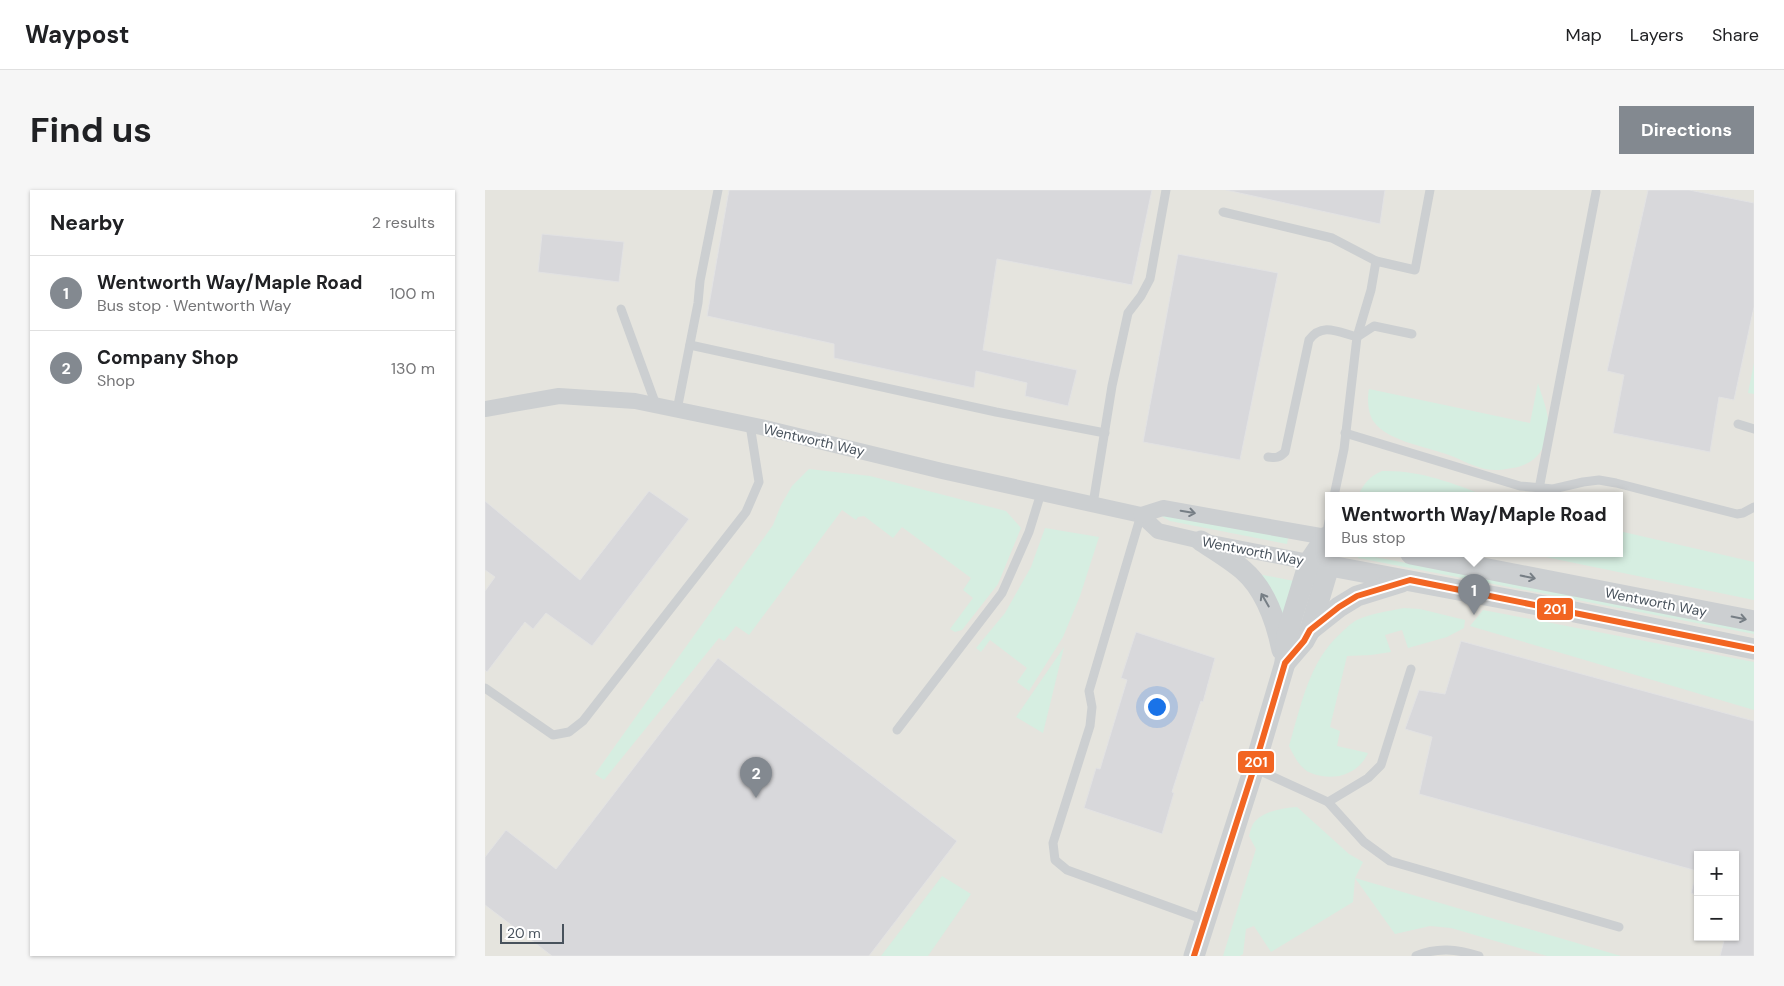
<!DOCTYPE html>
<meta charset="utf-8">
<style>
body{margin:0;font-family:"DM Sans",sans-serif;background:#f6f6f6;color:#202124}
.controls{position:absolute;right:15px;bottom:15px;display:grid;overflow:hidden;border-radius:0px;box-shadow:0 1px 4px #0004}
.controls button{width:45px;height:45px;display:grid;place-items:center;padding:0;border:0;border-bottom:1px solid #e0e0e0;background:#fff;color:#202124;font:25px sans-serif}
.scale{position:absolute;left:15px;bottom:12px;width:64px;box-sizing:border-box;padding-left:5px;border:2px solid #48525c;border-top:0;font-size:14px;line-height:18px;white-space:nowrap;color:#48525c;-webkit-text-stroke:4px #fff;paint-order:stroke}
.you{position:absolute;left:671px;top:516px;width:18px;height:18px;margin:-12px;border:4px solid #fff;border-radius:50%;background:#1a73e8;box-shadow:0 0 0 8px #1a73e833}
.badge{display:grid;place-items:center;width:32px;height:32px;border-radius:50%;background:#838990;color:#fff;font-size:16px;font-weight:700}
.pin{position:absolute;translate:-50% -41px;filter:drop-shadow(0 1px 2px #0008)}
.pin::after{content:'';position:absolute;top:26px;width:18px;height:15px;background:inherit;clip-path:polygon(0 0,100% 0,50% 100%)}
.popup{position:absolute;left:840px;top:302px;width:298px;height:65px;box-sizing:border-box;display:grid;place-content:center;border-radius:0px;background:#fff;filter:drop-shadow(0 1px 4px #0005);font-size:16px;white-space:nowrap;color:#757577}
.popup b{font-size:19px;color:#202124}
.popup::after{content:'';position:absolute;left:50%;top:100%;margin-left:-10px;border:10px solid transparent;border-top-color:#fff}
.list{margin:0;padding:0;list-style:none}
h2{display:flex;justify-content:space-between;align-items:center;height:65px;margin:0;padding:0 20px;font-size:21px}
h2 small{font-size:16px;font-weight:400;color:#757577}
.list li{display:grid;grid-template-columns:32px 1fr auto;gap:15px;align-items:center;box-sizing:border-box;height:75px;padding:0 20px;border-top:1px solid #e0e0e0}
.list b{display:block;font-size:19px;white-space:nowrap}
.list p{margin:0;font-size:16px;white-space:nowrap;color:#757577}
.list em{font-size:16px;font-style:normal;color:#757577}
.map{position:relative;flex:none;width:1269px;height:766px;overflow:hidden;border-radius:0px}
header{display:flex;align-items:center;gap:30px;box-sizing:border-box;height:70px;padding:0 25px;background:#fff;border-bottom:1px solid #e0e0e0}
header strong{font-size:24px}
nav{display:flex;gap:28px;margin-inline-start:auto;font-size:18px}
.intro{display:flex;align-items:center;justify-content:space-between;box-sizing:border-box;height:120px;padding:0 30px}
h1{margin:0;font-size:35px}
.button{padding:12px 22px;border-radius:0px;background:#838990;color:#fff;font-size:18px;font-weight:700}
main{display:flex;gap:30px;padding:0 30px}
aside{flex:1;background:#fff;border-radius:0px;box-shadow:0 1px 4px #0004}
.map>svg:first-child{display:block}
.commercial{fill:#e5e4de;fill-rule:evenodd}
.green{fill:#d6eee1}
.building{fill:#d8d8db;stroke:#e2e2e3}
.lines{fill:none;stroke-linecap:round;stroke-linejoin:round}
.service{stroke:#cccfd1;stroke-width:9}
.minor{stroke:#cccfd1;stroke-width:16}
.tertiary{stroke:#cccfd1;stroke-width:21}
.bus-1-casing{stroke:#fff;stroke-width:10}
.bus-1{stroke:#f26522;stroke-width:6}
.oneway{stroke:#767e85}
.labels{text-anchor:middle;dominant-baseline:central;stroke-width:4;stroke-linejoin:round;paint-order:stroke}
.street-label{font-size:14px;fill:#48525c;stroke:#fff}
.line-badge{stroke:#fff;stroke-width:2}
.badge-label{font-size:14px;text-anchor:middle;font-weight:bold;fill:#fff}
</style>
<header>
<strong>Waypost</strong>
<nav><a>Map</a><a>Layers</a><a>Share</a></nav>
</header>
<div class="intro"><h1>Find us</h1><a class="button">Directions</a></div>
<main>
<aside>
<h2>Nearby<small>2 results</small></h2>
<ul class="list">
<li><span class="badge">1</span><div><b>Wentworth Way/Maple Road</b><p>Bus stop · Wentworth Way</p></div><em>100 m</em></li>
<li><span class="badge">2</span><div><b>Company Shop</b><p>Shop</p></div><em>130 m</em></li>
</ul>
</aside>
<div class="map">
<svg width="1269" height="766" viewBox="0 0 1269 766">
<rect width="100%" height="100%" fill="#f1f0f0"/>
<path class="commercial" d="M0,0H1269V766H0ZM844,306H1134V364H844ZM1213,665H1250V747H1213Z"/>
<g class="green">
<path d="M1269,173V204L1263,203Z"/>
<path d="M1053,193C1056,204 1062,218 1063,230C1064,256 1053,274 1027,278C1018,280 1009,281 1000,279C986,276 972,267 958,263C937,256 902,250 889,232C883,224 882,209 884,199L1045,233Z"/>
<path d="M324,279L385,286L521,321L536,338L513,394L477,440L470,442L465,439L488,408L478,400L486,388L417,337L408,348L379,326L373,327L371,330L357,320L264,445L251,436L239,451L234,448L119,590L110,584L288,335L296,315L307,296Z"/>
<path d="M897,281C936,280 966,293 1002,306H873C879,293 884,287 897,281Z"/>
<path d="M681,324L803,348L802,354L685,331L676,326Z"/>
<path d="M560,338L614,347L595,406L578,447L544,501L532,492L542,478L505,450L496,462L491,458L520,423L546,377Z"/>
<path d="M1134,341L1269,372V410L1046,364H1134Z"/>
<path d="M874,364L1269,439V444L873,368Z"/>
<path d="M773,384L809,391L797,428Z"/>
<path d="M919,418L935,419L980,430L979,438L962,447L923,458L917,440L900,445L906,462L886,465L862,466L845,537L855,541L852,556L883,563C873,585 848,592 826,583C815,579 809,566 804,556C816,516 824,471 856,443C861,438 867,432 874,429C888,423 904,421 919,418Z"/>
<path d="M998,420L1269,472V520L985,436Z"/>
<path d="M579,457L558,543L531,527Z"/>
<path d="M812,617L864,664L878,672L870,688L1136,766H1062L966,738L945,736L910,744L870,688L868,712L786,762L769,736L761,739L758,764L755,766H738L771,659L764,646C765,643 766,637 768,634C777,621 798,618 812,617Z"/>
<path d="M457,686L486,704L443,766H396Z"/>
</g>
<g class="building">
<path d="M244,0H667L647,95L512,69L498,160L592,180L583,216L540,206L542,193L491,181L489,198L349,168V154L222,126Z"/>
<path d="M741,0H900L895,34Z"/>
<path d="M1163,0H1204L1269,13V117L1249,210L1234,207L1225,262L1128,243L1139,185L1122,181Z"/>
<path d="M57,44L139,52L134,92L53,82Z"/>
<path d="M693,64L793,83L755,270L658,252Z"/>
<path d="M164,301L204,329L107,456L61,423L48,439L40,432L2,482L0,480V401L10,387L0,380V311L95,390Z"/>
<path d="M651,442L730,468L718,512L716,511L687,602L689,603L677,644L599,618L611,578L615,579L642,490L636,488Z"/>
<path d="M976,451L1269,531V766H1235L1240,747H1250V665H1213V706L1206,703L1212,681L934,604L947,547L920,539L934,500L960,504Z"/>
<path d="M233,468L472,651L384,766H67L0,715V667L21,640L71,679Z"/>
</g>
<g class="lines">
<g class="service">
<path d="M738,22L847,48L891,71"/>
<path d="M136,119L171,215"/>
<path d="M872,147L886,100L891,71L930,80L945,0"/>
<path d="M872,147L889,136L927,144"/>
<path d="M205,155L511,222L620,243"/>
<path d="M192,220L213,113L215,91L233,0"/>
<path d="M1253,234L1269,239"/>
<path d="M860,243L1035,296L1068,299L1098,292L1114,290L1131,293L1252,324L1258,323L1269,317"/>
<path d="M783,267C791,268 794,268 800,262L824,150C837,132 853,142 872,147L859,259L849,306"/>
<path d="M1054,299L1111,2"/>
<path d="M608,314L627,196L643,123L656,106L665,89L681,0"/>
<path d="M656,325L604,501L607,517L605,536L568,653L570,670L582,680L720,730"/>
<path d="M841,347L844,331"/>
<path d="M0,498L68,545L84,542L98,531L261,322L274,292L265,235"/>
<path d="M412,540L517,403L544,342L556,303"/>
<path d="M769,578L843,612L879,652L905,671L1134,737"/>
<path d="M843,612L883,588L896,575L926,479"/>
<path d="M931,766C952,757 972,759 994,766"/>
</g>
<g class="minor">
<path d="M0,219L74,206L150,211L276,237L457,281L656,325L673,341L716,351L824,372"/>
<path d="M656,325L678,318L841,347"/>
</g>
<g class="tertiary">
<path d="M716,351C730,360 745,369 758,380C781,400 791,431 797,460"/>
<path d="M926,364L1269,431"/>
<path d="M824,372L1070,418L1269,459"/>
<path d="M825,440L854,417L872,406L917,392"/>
<path d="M800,473L819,451L825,440L844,376L842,362"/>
<path d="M709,766L769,578L800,473L802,444L824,372L841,347"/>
</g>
<defs>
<path id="bus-1" d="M709,766L769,578L800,473L819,451L825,440L854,417L872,406L925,390L1269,459"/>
</defs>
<use href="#bus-1" class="bus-1-casing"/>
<use href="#bus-1" class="bus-1"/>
</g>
<defs><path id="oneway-shaft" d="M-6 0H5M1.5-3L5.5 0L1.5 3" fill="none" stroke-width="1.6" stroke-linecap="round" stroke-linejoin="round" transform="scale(1.25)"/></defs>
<g class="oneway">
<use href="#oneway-shaft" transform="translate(703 322) rotate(10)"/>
<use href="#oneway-shaft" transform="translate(1043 387) rotate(11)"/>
<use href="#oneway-shaft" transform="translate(780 410) rotate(-120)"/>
<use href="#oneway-shaft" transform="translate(1254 428) rotate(11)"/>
</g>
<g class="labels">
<g class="street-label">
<text transform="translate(329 250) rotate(13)">Wentworth Way</text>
<text transform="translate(768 361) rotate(11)">Wentworth Way</text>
<text transform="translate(1171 412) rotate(11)">Wentworth Way</text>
</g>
</g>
<g class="line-badge">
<rect x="1051" y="407" width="38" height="24" rx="5" fill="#f26522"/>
<rect x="752" y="560" width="38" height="24" rx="5" fill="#f26522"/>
</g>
<g class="badge-label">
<text x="1070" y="424">201</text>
<text x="771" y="577">201</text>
</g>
</svg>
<div class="controls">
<button>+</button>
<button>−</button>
</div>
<div class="scale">20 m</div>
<div class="you"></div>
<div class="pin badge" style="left:989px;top:425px">1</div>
<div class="popup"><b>Wentworth Way/Maple Road</b>Bus stop</div>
<div class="pin badge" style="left:271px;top:608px">2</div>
</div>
</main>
